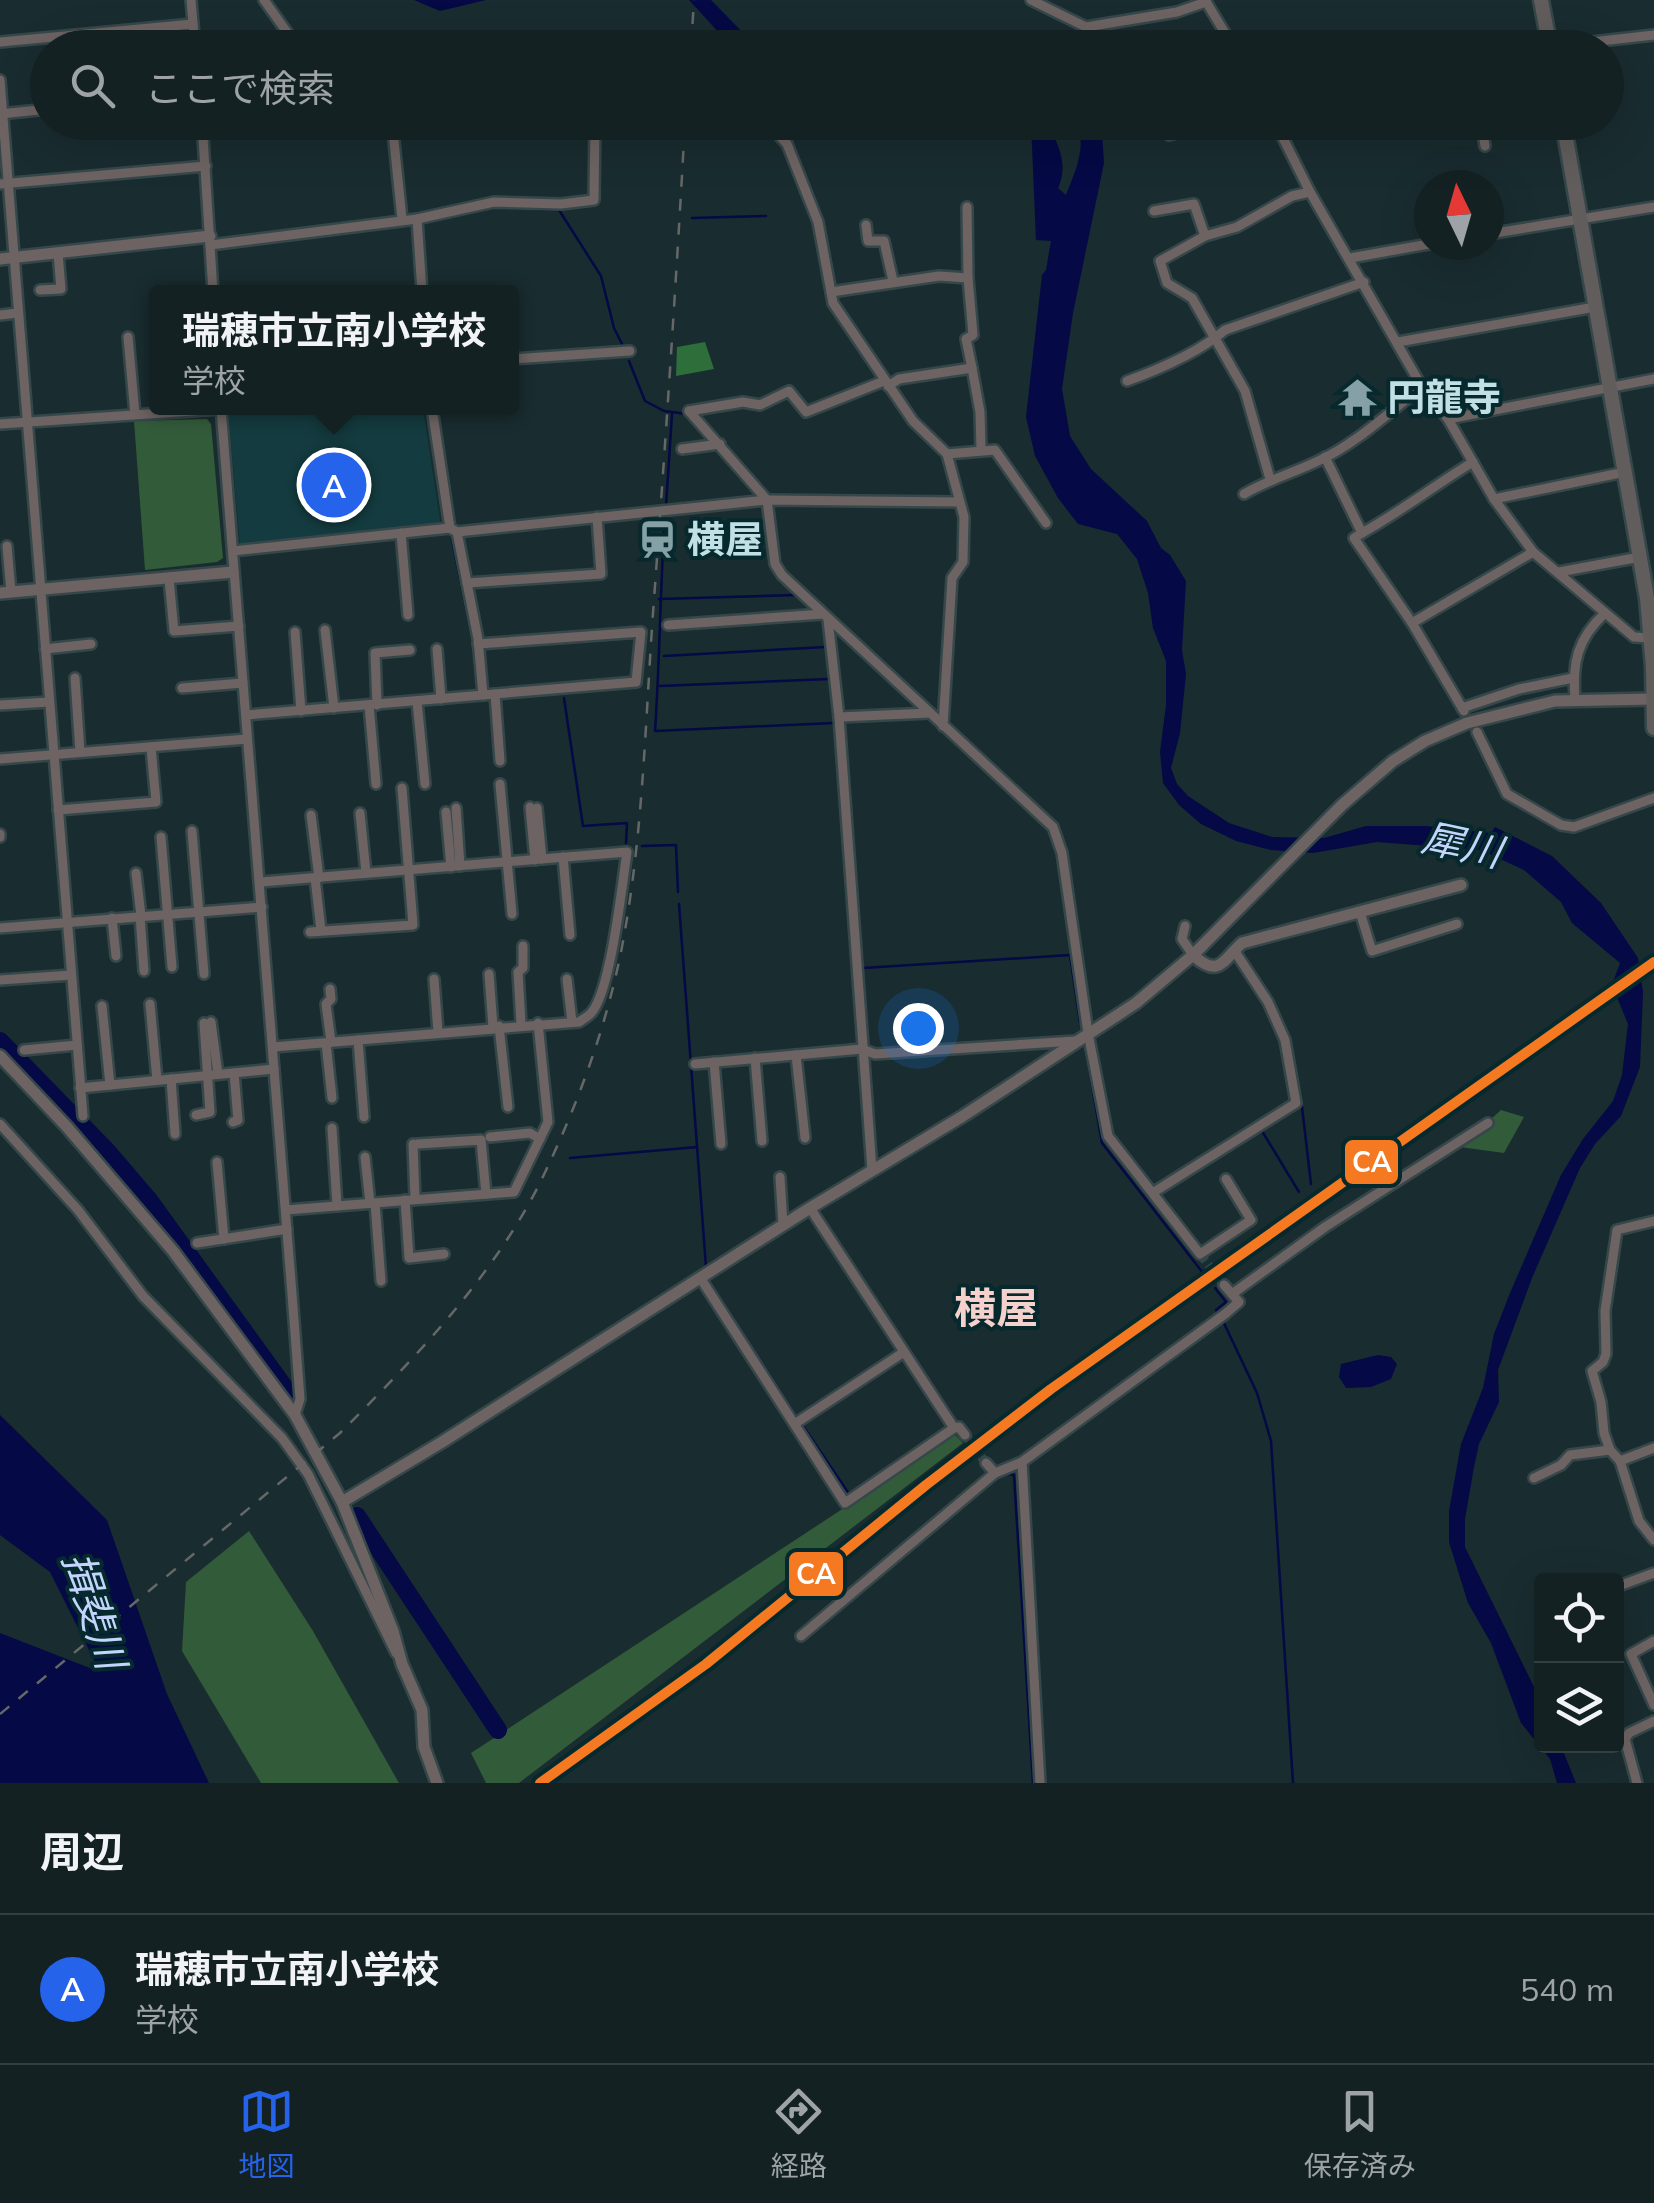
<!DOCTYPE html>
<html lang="ja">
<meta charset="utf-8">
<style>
body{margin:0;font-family:Mulish,"Noto Sans JP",sans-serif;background:#1c292b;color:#f1f3f6}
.controls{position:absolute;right:30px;bottom:30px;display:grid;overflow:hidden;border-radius:10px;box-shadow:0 10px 40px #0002}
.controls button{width:90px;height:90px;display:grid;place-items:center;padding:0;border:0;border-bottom:2px solid #323e41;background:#132123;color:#f1f3f6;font:50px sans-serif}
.compass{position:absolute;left:1414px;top:170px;width:90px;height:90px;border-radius:50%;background:#132123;box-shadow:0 10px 40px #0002;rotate:355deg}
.you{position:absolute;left:918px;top:1028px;width:35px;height:35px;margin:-25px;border:8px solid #fff;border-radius:50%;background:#1a73e8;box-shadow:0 0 0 15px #1a73e833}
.badge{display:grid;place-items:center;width:65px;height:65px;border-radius:50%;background:#2563eb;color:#fff;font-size:32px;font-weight:700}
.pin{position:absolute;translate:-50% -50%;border:5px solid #fff;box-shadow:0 2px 10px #0006}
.popup{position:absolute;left:149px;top:285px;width:370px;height:130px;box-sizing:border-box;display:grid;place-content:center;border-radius:10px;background:#132123;filter:drop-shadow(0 2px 8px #0005);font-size:32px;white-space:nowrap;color:#9da3a6}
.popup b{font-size:38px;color:#f1f3f6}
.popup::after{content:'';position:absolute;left:50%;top:100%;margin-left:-20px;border:20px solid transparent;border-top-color:#132123}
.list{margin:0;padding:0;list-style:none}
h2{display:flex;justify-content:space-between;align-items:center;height:130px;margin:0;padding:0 40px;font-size:42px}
h2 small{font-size:32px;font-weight:400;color:#9da3a6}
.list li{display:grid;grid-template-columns:65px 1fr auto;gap:30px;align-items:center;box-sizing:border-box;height:150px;padding:0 40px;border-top:2px solid #323e41}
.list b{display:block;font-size:38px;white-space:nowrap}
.list p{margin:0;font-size:32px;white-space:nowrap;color:#9da3a6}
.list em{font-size:32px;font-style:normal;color:#9da3a6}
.icon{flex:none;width:55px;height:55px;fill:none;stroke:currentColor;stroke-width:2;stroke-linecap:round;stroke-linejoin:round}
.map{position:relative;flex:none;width:1654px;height:1783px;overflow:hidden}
.search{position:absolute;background:#132123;box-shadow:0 10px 40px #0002;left:30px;right:30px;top:30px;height:110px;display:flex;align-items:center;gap:25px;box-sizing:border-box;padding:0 35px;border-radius:55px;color:#9da3a6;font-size:38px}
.sheet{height:280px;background:#132123}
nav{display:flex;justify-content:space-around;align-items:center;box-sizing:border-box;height:140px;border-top:2px solid #323e41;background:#132123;font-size:28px;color:#9da3a6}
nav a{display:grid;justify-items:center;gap:5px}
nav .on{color:#2563eb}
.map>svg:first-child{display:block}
.built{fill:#143b3f}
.green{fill:#325b3a}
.forest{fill:#2e6e3b}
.water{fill:#050945}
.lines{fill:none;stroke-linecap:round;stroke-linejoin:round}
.stream{stroke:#050945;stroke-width:2.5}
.river{stroke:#050945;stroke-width:18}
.minor-tunnel{stroke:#32474a;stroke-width:9;stroke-dasharray:9 4.5;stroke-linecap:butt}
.minor-casing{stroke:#36474a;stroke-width:14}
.tertiary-casing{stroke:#36474a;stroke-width:16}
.secondary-casing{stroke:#36474a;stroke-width:19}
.minor{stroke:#6d6363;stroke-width:9}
.tertiary{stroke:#6d6363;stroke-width:11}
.secondary{stroke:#615d5d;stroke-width:14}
.rail{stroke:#656867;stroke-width:2.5;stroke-dasharray:12 12;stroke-linecap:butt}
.rail-1-casing{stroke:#05292d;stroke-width:18}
.rail-1{stroke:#f47921;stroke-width:10}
.labels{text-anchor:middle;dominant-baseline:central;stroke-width:8;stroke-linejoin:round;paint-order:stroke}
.poi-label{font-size:38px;font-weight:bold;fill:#c1e0e5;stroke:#05292d;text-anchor:start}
.water-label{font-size:40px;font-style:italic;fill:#c4d5fd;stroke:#05292d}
.quarter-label{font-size:42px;font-weight:bold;fill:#f4d1cc;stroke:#05292d}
.line-badge{stroke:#05292d;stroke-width:4}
.badge-label{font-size:28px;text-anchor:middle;font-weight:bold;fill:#fff}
</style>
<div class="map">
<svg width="1654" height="1783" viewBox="0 0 1654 1783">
<rect width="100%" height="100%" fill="#192c2f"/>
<path class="built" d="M228,408H423L441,527L240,546Z"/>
<g class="green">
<path d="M207,419L211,424L223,558L217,562L145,570L134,421Z"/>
<path d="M1501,1110L1524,1117L1504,1153L1460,1147Z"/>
<path d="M955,1435L963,1443L519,1783H486L471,1753Z"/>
<path d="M249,1531L313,1631L399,1783H261L182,1651L186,1582Z"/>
</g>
<path class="forest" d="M705,342L714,369L676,376L677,347Z"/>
<g class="water">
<path d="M414,0H486L440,11Z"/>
<path d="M689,0H711L757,47H732Z"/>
<path d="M1031,123H1048C1058,145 1069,164 1058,188L1066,195C1074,175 1089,142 1075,123H1099L1102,132L1104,163L1073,313L1062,389L1070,436L1091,469L1147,521L1161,548L1170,555L1186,581L1182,650L1186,674L1180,733L1171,768L1177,784L1188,796L1229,823L1272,837L1324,838L1366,826H1426L1491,833L1495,827L1552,856L1601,903L1638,958L1643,992L1640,1067L1621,1116L1595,1144L1580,1168L1532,1278L1498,1370L1499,1402L1479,1444L1474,1467L1465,1519V1547L1541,1701L1542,1746H1561L1576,1783H1557L1550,1759L1521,1723L1491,1643L1468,1603L1449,1542V1511L1461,1444L1483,1388L1494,1334L1510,1293L1561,1175L1583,1139L1613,1101L1622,1075L1628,1024L1612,985L1620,963L1572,923L1561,902L1524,870L1481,850L1377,842L1313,853L1271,850L1236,841L1201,824L1179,805L1163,783L1160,752L1166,705V661L1153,628L1148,593L1137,559L1117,534L1078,524L1058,498L1035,456L1026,417L1042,275L1046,270L1051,241L1036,240Z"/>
<path d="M1378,1355L1391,1357L1397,1364L1391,1379L1371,1387L1346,1388L1339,1377L1341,1364Z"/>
<path d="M0,1415L107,1520L167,1694L209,1783H0V1633L100,1672L50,1572L0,1535Z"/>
</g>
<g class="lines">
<g class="stream">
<path d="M692,218L766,216"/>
<path d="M423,222L494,207L559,210L601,276L614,328L622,344"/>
<path d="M415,269L417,292"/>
<path d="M629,361L645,401L664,411L687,414"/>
<path d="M427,408L444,523"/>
<path d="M666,506L672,414"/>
<path d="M665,516C660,588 660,659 655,731L833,723"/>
<path d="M452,539L473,642L477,690"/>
<path d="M659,599L796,595"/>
<path d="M664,656L825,647"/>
<path d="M660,686L829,679"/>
<path d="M564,698L583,826L627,823L626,843"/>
<path d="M844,723L853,846"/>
<path d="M642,846L676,845L678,892"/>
<path d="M679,904L706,1267"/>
<path d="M858,917L863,968L1070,955L1080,1022"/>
<path d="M1087,1056L1102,1143L1203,1273"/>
<path d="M1302,1107L1311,1184"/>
<path d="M1262,1131L1299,1192"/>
<path d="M570,1158L697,1147"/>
<path d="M710,1283L796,1416"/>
<path d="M1215,1288L1226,1302L1216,1310L1218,1312"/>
<path d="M1223,1321L1257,1393L1271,1441L1293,1783"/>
<path d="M801,1423L849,1494"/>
<path d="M1003,1473L1014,1475L1033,1783"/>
</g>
<g class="river">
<path d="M0,1041L108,1152L149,1200L290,1395"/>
<path d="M357,1516L498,1730"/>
</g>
<g class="minor-tunnel">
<path d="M1200,1254L1224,1285"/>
<path d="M965,1435L986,1463"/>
</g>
<defs>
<g id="minor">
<path d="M191,0L195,47"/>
<path d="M264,0L294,42"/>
<path d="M1031,0L1086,27L1177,12L1206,2"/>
<path d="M1205,0L1234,48"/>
<path d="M0,42L193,24"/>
<path d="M195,45L385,43V48"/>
<path d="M1548,47L1654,35"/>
<path d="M0,80L83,1116"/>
<path d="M0,114L48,109"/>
<path d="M202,122L213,292"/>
<path d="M291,122L292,132"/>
<path d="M319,122L320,129"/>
<path d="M392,122L402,219"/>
<path d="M1275,122L1310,192L1422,387L1448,419L1494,499L1533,552L1634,637L1652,638"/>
<path d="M1481,122L1485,146"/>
<path d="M777,133L787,144L818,222L833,303L913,421L947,454L964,517L963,562L952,578L943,726"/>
<path d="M1169,135L1221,122"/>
<path d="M0,184L206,166"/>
<path d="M1154,211L1194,204L1205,236"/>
<path d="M417,219L422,292"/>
<path d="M866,225L868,241H884L893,281"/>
<path d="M1489,234L1654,207"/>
<path d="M210,245L417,219L494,202L561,204L594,200L595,122"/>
<path d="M1350,258L1429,244"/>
<path d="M40,290L61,289L58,253"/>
<path d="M831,292L939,276L968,278"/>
<path d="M0,315L18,313"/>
<path d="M128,337L135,414"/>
<path d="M1398,342L1595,307"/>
<path d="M512,359L630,351"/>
<path d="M972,368L980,412L981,450"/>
<path d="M1127,381C1160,369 1198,353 1225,330L1364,282"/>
<path d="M888,386L899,379L972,368L966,339L973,335L968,278L967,207"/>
<path d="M221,408L292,1294L300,1399L295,1415"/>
<path d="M432,408L450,528"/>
<path d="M689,411L767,500L775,564L782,575L1053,827L1062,853L1088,1033L1108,1136L1200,1254L1251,1220L1226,1179"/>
<path d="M689,411L743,402L760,405L789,391L806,412L884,381"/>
<path d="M1448,419L1654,379"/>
<path d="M0,424L222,409"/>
<path d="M682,449L720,444"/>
<path d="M947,454L995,450L1046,523"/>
<path d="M1325,457L1362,533L1354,538L1412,623L1464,711"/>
<path d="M1270,479L1245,391L1192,298L1167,283L1160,261L1205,236L1237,227L1292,196L1310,192"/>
<path d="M1244,494C1268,480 1293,473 1318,461C1356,444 1389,412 1422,387"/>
<path d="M1494,499L1625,472"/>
<path d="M457,532L478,639L483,695"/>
<path d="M401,533L408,615"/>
<path d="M1362,533C1400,512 1435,485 1473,462"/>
<path d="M7,546L11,592"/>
<path d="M233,551L450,528L457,532L767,500L959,502"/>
<path d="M1559,572L1640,557"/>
<path d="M169,579L174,631L239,626"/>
<path d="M467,583L601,574L597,517"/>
<path d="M828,620L839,717L872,1170"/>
<path d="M1412,623L1533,552"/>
<path d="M668,625L823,614"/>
<path d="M325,630L334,708"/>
<path d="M295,632L301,711"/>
<path d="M45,649L91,644"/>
<path d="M437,649L441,699"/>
<path d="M75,678L80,752"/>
<path d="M182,688L243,683"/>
<path d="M495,694L500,761"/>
<path d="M1575,700C1572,663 1577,639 1605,613"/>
<path d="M417,701L425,784"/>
<path d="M0,705L49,702"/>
<path d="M369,705L376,784"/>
<path d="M377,705L375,653L410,650"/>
<path d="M1462,708L1519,689L1573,678"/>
<path d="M246,715L636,682L641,632L478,644"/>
<path d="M839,717L930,713"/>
<path d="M1477,732L1507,794L1561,825L1574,827L1654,798"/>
<path d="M0,759L247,739"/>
<path d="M500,784L512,914"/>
<path d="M530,807L535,860"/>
<path d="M456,808L460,866"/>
<path d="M537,808L542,859"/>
<path d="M58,810L156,802L151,747"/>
<path d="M446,812L451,867"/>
<path d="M360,813L366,873"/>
<path d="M311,815L319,878"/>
<path d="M192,831L204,974"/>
<path d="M0,834V837"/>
<path d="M161,837L172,967"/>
<path d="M563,857L570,935"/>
<path d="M136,873L141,916"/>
<path d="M315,878L321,930"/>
<path d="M261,882L627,852C622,885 611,989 592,1012C590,1015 582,1020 579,1022L273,1047"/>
<path d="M1360,912L1372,951L1457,924"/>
<path d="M140,916L144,971"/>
<path d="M112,918L116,956"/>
<path d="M1185,926L1182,939L1193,955"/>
<path d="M0,928L262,907"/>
<path d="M310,932L413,925L402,788"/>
<path d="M489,974L493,1027"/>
<path d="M434,979L438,1032"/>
<path d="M567,979L572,1022"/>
<path d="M0,980L71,975"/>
<path d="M330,989L331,999L326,1004L331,1042"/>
<path d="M150,1004L157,1080"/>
<path d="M102,1006L110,1085"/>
<path d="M211,1022L218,1074"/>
<path d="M521,1024L518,972L523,968V946"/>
<path d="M499,1026L508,1107"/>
<path d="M358,1040L364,1117"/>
<path d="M326,1043L332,1098"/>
<path d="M24,1050L77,1045"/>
<path d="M796,1055L805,1138"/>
<path d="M755,1058L762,1141"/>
<path d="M714,1062L721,1144"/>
<path d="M695,1064L862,1049L875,1054L1075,1041"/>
<path d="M171,1079L175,1134"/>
<path d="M80,1088L274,1069"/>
<path d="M196,1115L210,1112L204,1023"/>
<path d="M233,1122L238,1120L234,1073"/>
<path d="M0,1124L78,1210L143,1296L282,1438L308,1474L396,1653"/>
<path d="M332,1128L337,1206"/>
<path d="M490,1137L530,1133L540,1139"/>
<path d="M413,1144L415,1199"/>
<path d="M417,1144L481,1140L486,1194"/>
<path d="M365,1157L370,1203"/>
<path d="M217,1162L224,1239"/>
<path d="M780,1177L783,1225"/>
<path d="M1154,1192L1296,1103L1285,1040L1268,1002L1234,950"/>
<path d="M405,1200L409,1258L444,1254"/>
<path d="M375,1203L381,1281"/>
<path d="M810,1208L954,1428L959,1427L965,1435"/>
<path d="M286,1210L514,1192L548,1122L538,1023"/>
<path d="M1654,1221L1617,1230L1605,1311L1606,1354L1603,1362L1592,1371L1601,1402L1604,1433L1610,1450L1620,1461L1639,1521L1654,1540"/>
<path d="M197,1243L287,1229"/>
<path d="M701,1279L845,1503L954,1428"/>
<path d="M1232,1294L1325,1227L1488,1123"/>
<path d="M796,1423L904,1352"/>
<path d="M1620,1461L1654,1448"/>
<path d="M1022,1462L1040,1783"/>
<path d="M986,1463L995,1473L1022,1462L1225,1314L1239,1302L1224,1285"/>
<path d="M1534,1478L1561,1465L1570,1455L1610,1450"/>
<path d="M1616,1587L1654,1573"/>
<path d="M801,1636L995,1473"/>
<path d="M1654,1641L1631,1654L1654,1705"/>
<path d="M1637,1783L1625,1739L1629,1733L1654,1721"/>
</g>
<g id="tertiary">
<path d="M0,259L210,236"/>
<path d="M0,593L233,572"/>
<path d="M1193,955C1219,979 1223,960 1242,943L1461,885"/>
<path d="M0,1056L67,1127L173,1251L295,1415L342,1502L393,1631L402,1664L422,1710L424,1747L437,1783"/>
<path d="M342,1502L442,1442L810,1208L963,1116L1136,1003L1193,955L1342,805L1393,761L1425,741L1467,723L1555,701L1653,699"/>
</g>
<g id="secondary">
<path d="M1541,0L1550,48"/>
<path d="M1563,122L1647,598L1653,667L1654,728"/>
</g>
</defs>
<use href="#minor" class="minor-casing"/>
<use href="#tertiary" class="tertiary-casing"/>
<use href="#secondary" class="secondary-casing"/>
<use href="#minor" class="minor"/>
<use href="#tertiary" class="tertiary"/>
<use href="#secondary" class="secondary"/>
<g class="rail">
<path d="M691,48L694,0"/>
<path d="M0,1714L340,1433C419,1354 501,1269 548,1166C580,1098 606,1026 621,952C643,840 645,726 653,613C665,450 676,286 685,122"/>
</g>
<defs>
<path id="rail-1" d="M540,1783L706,1664L926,1485L1051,1389L1654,962"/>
</defs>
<use href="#rail-1" class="rail-1-casing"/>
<use href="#rail-1" class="rail-1"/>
</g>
<defs>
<symbol id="temple-bare" viewBox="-9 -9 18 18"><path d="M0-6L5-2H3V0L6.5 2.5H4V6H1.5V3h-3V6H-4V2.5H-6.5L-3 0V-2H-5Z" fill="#86a1a5" stroke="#05292d" stroke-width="2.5" paint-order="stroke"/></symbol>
<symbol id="station-bare" viewBox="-9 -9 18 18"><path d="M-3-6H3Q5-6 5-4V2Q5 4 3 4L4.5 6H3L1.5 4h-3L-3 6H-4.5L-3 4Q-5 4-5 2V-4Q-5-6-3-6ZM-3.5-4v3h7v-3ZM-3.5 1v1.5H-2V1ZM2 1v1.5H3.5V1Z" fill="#86a1a5" stroke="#05292d" stroke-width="2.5" paint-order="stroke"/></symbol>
</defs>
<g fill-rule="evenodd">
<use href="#temple-bare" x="1330" y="370" width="55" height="55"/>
<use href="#station-bare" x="630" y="512" width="55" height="55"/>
</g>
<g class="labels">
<g class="poi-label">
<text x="1387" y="397">円龍寺</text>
<text x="687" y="539">横屋</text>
</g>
<g class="water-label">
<text transform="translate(1462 844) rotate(12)">犀川</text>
<text transform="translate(95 1610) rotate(72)">揖斐川</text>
</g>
<g class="quarter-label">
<text x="996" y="1307">横屋</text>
</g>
</g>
<g class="line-badge">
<rect x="1343" y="1138" width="57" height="48" rx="10" fill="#f47921"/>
<rect x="787" y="1550" width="58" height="48" rx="10" fill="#f47921"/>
</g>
<g class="badge-label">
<text x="1372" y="1172">CA</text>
<text x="816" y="1584">CA</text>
</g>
</svg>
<div class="controls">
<button><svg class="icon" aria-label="locate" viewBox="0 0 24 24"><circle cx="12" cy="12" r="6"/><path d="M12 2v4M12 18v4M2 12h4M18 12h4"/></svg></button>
<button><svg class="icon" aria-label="layers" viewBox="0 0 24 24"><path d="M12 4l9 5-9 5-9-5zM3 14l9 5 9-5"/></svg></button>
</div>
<svg class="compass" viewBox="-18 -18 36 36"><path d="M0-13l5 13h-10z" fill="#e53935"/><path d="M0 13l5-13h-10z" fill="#9da3a6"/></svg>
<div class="you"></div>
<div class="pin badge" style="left:334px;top:485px">A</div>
<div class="popup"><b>瑞穂市立南小学校</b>学校</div>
<div class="search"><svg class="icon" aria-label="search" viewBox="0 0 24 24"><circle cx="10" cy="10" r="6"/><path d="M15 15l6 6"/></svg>ここで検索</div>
</div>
<section class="sheet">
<h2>周辺<small></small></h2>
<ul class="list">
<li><span class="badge">A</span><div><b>瑞穂市立南小学校</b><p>学校</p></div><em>540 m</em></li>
</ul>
</section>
<nav>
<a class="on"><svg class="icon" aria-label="map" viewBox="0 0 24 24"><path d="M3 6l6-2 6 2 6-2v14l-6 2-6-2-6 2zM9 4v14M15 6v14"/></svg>地図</a>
<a><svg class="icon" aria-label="directions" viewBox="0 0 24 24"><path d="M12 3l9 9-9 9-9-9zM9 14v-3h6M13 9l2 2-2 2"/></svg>経路</a>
<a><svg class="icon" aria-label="saved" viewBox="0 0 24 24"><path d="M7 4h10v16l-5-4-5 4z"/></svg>保存済み</a>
</nav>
